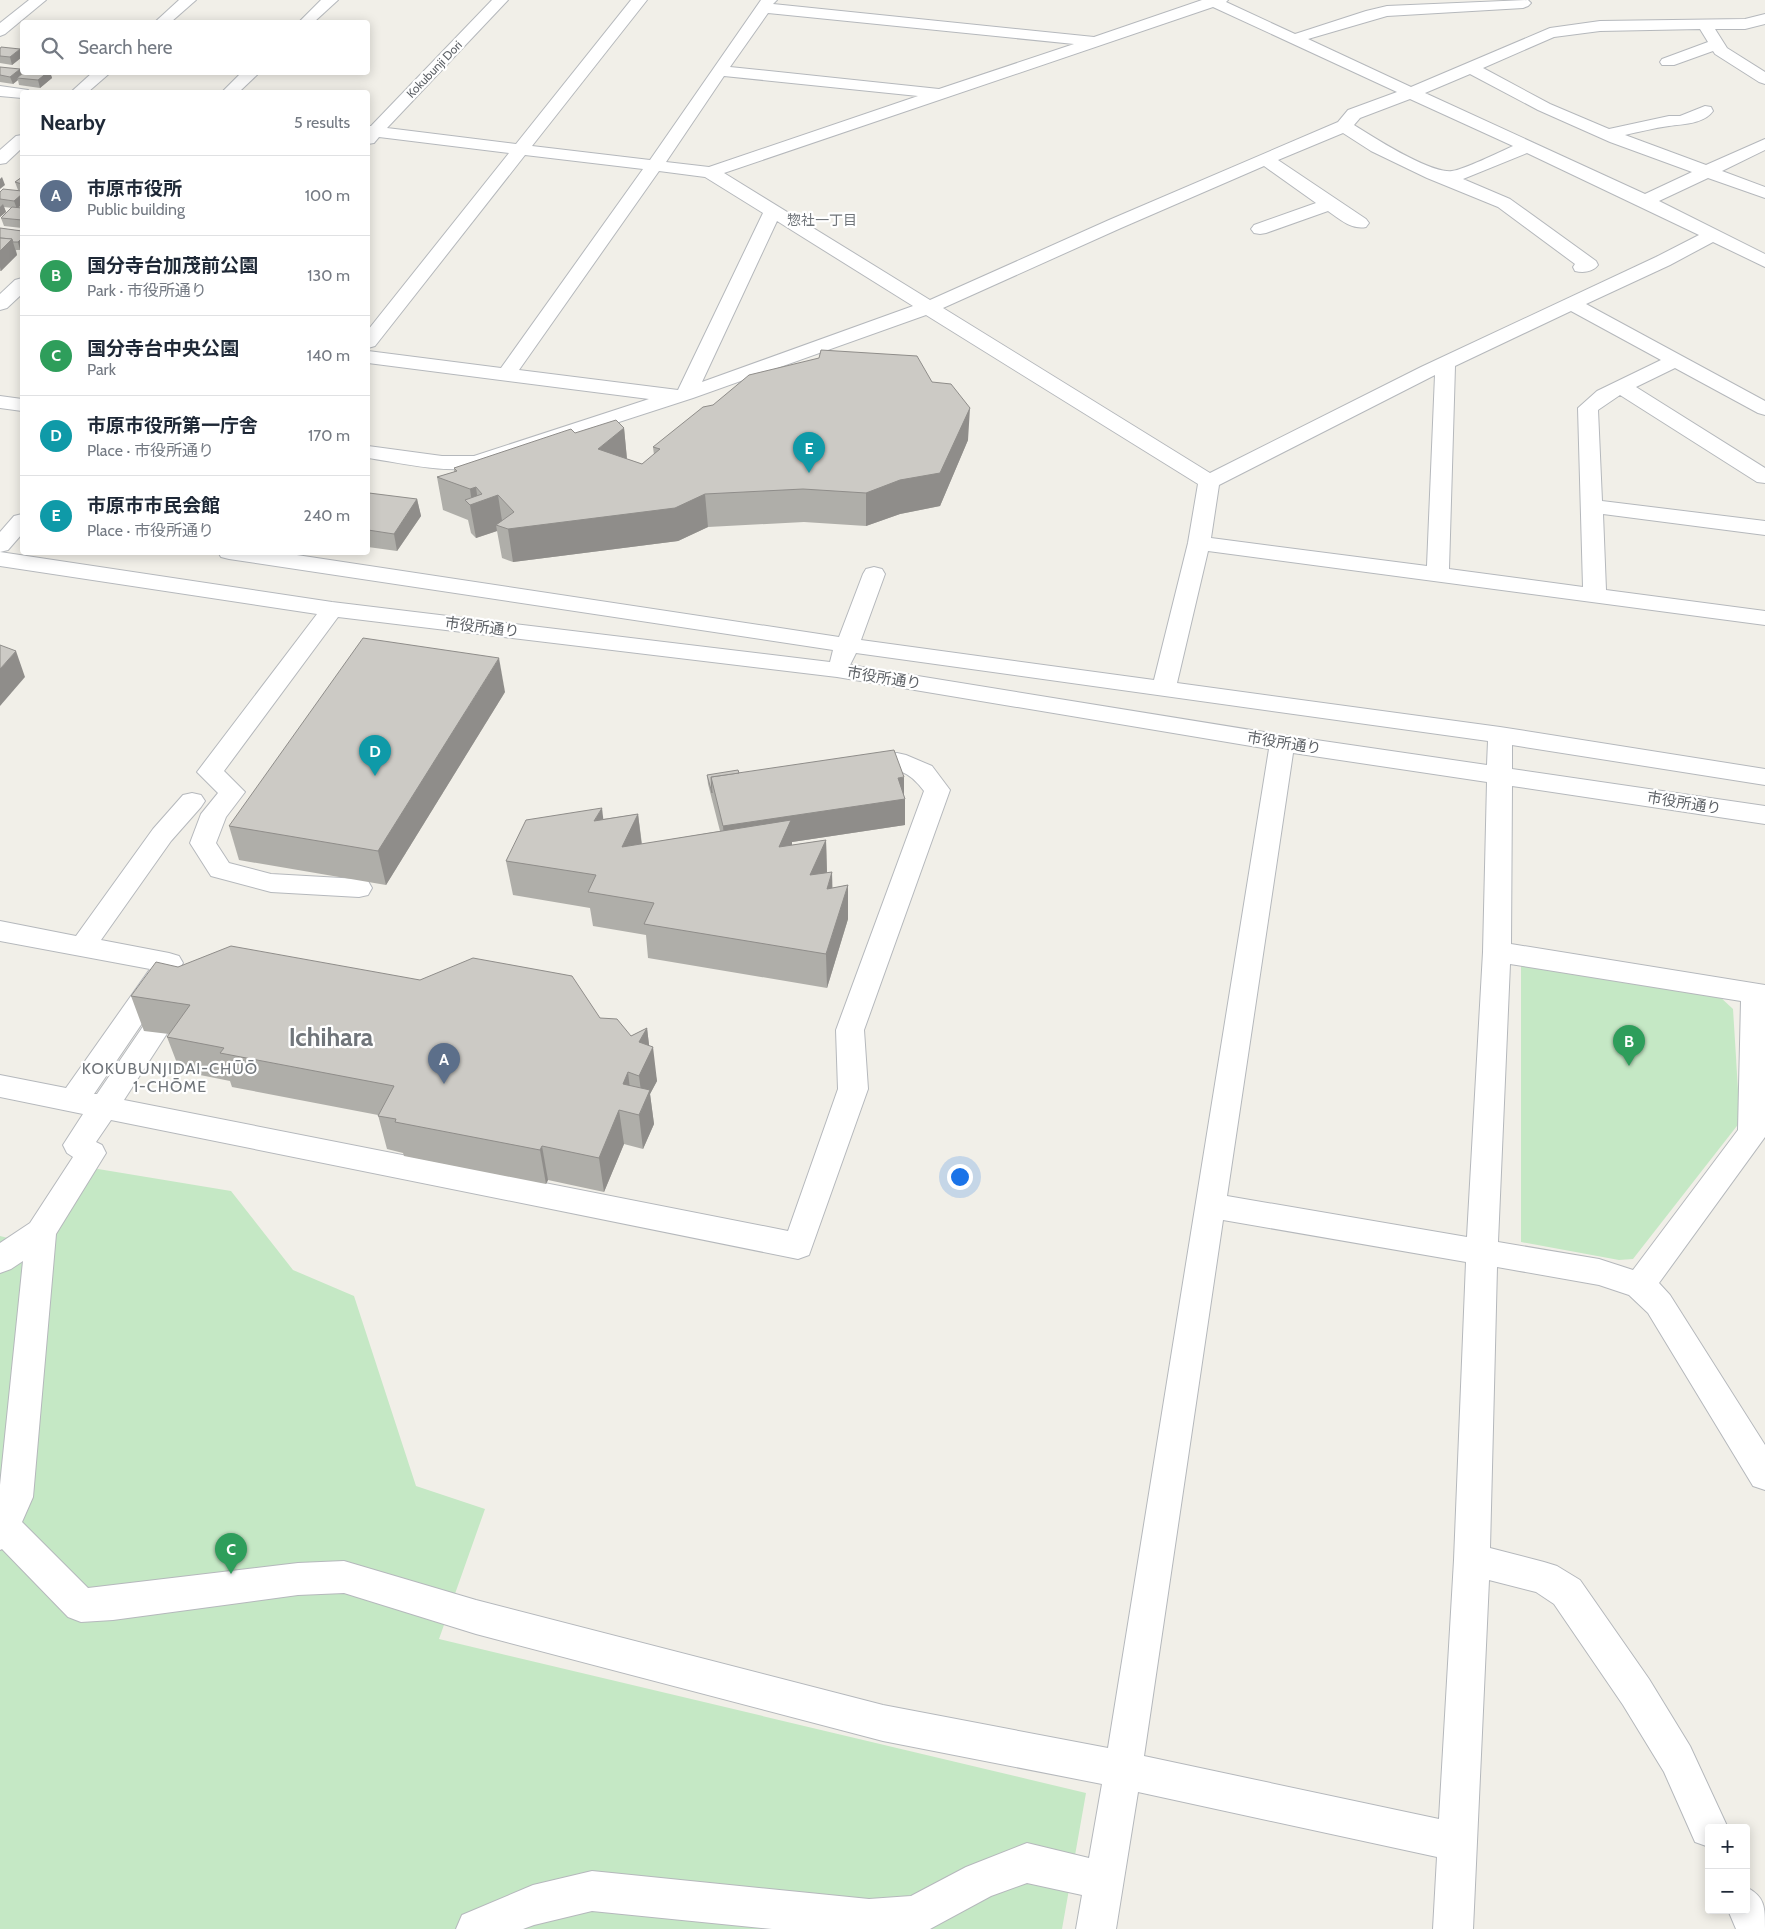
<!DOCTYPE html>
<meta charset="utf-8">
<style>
body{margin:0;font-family:Cabin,"Noto Sans JP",sans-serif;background:#f6f6f7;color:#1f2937}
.controls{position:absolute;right:15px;bottom:15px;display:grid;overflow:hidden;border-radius:5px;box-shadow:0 2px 12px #0003}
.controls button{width:45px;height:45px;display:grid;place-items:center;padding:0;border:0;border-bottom:1px solid #e0e1e3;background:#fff;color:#1f2937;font:25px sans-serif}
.you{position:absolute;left:959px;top:1176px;width:18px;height:18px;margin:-12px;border:4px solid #fff;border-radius:50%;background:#1a73e8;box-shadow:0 0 0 8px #1a73e833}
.badge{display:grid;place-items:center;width:32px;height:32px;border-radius:50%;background:#ea4335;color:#fff;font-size:16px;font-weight:700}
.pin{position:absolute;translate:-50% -41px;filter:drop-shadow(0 1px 2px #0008)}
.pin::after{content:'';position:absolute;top:26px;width:18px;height:15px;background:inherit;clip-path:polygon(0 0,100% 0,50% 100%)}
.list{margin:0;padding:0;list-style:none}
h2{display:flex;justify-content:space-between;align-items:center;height:65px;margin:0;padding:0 20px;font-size:21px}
h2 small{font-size:16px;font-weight:400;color:#747a83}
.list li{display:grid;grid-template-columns:32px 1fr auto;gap:15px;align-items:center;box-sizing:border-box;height:80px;padding:0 20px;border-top:1px solid #e0e1e3}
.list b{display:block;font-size:19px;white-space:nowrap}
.list p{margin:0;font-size:16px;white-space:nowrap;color:#747a83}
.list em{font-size:16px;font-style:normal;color:#747a83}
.icon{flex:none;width:28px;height:28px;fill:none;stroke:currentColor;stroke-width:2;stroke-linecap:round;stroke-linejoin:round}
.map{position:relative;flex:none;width:1765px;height:1929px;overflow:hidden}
.search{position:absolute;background:#fff;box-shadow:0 2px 12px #0003;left:20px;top:20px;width:350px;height:55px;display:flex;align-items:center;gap:12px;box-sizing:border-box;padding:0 18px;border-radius:5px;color:#747a83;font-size:19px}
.panel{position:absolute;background:#fff;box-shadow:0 2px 12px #0003;left:20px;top:90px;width:350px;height:465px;border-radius:5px}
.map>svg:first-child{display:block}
.green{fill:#c5e8c5}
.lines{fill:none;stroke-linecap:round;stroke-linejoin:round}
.minor-casing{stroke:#b5b8bc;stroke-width:2}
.minor{fill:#fff;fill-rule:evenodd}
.wall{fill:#afaea9}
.shaded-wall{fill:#8f8d8a}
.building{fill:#cccac5;stroke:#8f8d8a}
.labels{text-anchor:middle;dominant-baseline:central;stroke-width:4.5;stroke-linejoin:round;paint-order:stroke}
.far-street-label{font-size:12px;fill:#5f6368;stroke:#fff}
.far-neighbourhood-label{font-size:14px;fill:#70757a;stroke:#fff}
.street-label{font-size:15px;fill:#5f6368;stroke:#fff}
.neighbourhood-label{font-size:16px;letter-spacing:1px;fill:#70757a;stroke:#fff}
.town-label{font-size:25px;font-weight:bold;fill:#70757a;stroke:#fff}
</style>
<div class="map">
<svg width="1765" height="1929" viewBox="0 0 1765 1929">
<rect width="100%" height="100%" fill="#f1efe8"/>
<g class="green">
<path d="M1521,965L1719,996L1733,1009L1740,1122L1633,1259L1619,1260L1521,1242Z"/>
<path d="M86,1167L231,1191L293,1270L354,1296L416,1486L485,1509L439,1639L1086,1793L1062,1929H0V1236L24,1242Z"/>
</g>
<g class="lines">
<defs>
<g id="minor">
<path d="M29,0H46L5,34L0,36V23Z"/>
<path d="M179,0H196L171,22H155Z"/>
<path d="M321,0H338L314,22H299Z"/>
<path d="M492,0H508L387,128L516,144L631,0H647L532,146L650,160L761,0H777L773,4L1094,37L1202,0H1228L1226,2L1295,34L1366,11L1387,6L1528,0L1531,3L1528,6L1523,8L1387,16L1308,39L1411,87L1550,28L1600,21L1745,19L1765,14V24L1745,29H1715L1727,48L1765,72V84L1759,82L1715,54L1713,51L1674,65H1662L1660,62L1662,59L1708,42L1700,29L1600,31L1554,37L1483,68L1550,104L1609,129L1669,116H1680L1705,106L1711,107L1713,111C1704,124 1683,124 1669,126C1654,128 1639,132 1625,135L1706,165L1765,139V150L1722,171L1765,187V198L1708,178L1659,201L1765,254V267L1713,242L1670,265L1586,304L1765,401V415L1758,413L1675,368L1636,387L1765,468V483L1757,482L1620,395L1598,410L1602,501L1765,521V535L1603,514L1606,590L1765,611V625L1208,551L1177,683L1500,727L1765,769V785L1512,745V769L1765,806V824L1512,786L1511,944L1765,985V1137L1659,1283L1670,1295L1765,1445V1490L1753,1486L1648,1313L1629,1295L1599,1285L1497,1267L1490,1548L1544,1562L1557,1566L1580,1580L1649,1679L1690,1746L1728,1828H1709V1847L1695,1842L1664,1772L1623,1705L1554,1604L1536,1592L1489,1580L1473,1929H1433L1437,1857L1138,1792L1116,1929H1076L1082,1895L1027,1883L991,1896L930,1929H772L592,1911L534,1925L523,1929H456L462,1915L533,1885L592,1871L869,1899L911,1896L966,1867L1027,1843L1089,1858L1102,1784L883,1741L476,1634L344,1593L298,1595L113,1620L81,1622L68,1617L2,1549L0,1550V1485L23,1261L11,1269L0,1273V1243L30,1223L73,1157L67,1153L63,1145L83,1114L0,1097V1075L66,1088L150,969L0,941V921L76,936L153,829L183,795L192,793L201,795L205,801L201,807L171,841L101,940L169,953L179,956L183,963L94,1094H97L144,1025L154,1021L164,1025L168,1032L124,1100L788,1231L838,1089L836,1030L924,791C897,755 885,779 853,771L850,765L853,759L897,753L906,755L932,766L950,790L864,1030L868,1089L809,1255L798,1259L111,1120L96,1142L102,1145L106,1153L56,1234L33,1497L22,1522L88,1588L298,1563L344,1561L476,1600L883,1705L1108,1748L1269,749L837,677L338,617L224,771L245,792L226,817L216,843L229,863L271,874L359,879L368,881L372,888L368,895L359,897L271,892L211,876L190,843L201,814L218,793L197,772L317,614L0,566V552L332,602L830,662L833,650L229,559L221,557L218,552H277L839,637L863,574L866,569L874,567L882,569L885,574L861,640L1154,680L1188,543L1198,484L926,315L693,398L483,466C450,475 402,463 368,458V446L442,456H474L649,399L368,363V351L501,368L643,169L525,155L375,346L368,348V330L509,153L379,137L374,143L368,144V126H371ZM1213,7L1397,92L1348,110L1338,122L1109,220L930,300L724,173ZM768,13L1074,44L939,89L730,67ZM1470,74L1538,110L1610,142L1692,172L1645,194L1425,93ZM724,76L918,96L709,167L666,162ZM1410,99L1513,146C1500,152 1463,170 1452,171C1430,174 1373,137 1354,125L1360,118ZM1343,133L1371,151L1427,178L1498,207L1575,264L1573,267L1575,271C1583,273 1593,272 1598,265L1596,261L1510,199L1463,179L1527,153L1699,235L1656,257L1421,367L1210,473L943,308L1121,228L1264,166L1316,203L1254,225L1251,229L1254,233L1260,234L1266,233L1328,211C1339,219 1352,230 1366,227L1369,223L1366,219L1278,160ZM659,171L705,177L763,213L678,390L519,370ZM777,221L913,306L702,382ZM1571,311L1661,360L1597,391L1578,408L1583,587L1449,569L1455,366ZM1435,375L1427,566L1211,538L1219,485ZM856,653L1488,741L1487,765L1282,735L850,665ZM1293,753L1487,782L1483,952L1467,1237L1227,1196ZM1510,964L1741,1001L1738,1130L1633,1270L1599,1259L1498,1242ZM1223,1220L1466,1262L1454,1560L1439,1819L1144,1756Z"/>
<path d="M93,72H111L88,92H71Z"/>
<path d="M242,72H260L239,92H222Z"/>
<path d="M0,86L28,90L30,92H22V98L0,96Z"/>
<path d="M22,135V148L6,163L0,164V150L16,136Z"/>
<path d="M22,278V294L7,308L0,310V294L15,280Z"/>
<path d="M0,396L22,399V411L0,408Z"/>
<path d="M22,514V534L8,550L0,552V532L14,516Z"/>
<path d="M1746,1887C1765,1897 1765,1906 1765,1929H1736L1728,1910H1746Z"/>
</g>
</defs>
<use href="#minor" class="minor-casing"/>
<use href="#minor" class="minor"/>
</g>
<g class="wall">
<path d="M0,49L22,57L12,65L0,63Z"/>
<path d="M0,67L22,74L24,72H50L52,78L40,88L19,85L18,80L13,84L0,82Z"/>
<path d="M22,177V191L18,190L15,182Z"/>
<path d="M22,191V204L18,208H22V228L4,226L1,218L12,208L4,207L6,212L0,217V192Z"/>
<path d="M0,228L22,231L20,250H16L17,255L1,271H0Z"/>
<path d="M932,382L968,440L940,506L900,514L866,526L804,522L708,527L678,541L513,562L502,558L497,531L476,538L471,533L468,520L443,510L437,477L454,472V468L575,433L624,428L627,459L642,464L654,455L653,447Z"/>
<path d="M368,495L417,499L421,516L397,551L368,547Z"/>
<path d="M505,692L386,885L239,860L229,826Z"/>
<path d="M739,773L904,795L905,825L792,842V845L826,840L827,873L832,872V888L848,885V919L827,988L648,958L646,935L593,926L590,908L513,895L506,861L603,819L638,814L642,844L720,831L708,784L707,775Z"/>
<path d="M178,967L600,1018L631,1036L647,1028L649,1045L657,1081L650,1094L654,1124L643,1149L624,1144L604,1192L548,1180L546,1184L404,1156L403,1153L387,1149L378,1115L232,1087L230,1081L180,1071L167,1037L169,1034L144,1031L131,996Z"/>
</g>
<g class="shaded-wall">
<path d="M20,49L22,57L12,65L10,57Z"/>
<path d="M20,69L23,77L17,78L18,80L13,84L10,77Z"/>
<path d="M48,72H50L52,78L40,88L38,80Z"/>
<path d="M2,177L5,185L0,189V179Z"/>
<path d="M22,194V204L17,209L14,201Z"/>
<path d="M3,204L6,212L0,217V207Z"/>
<path d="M22,238V248L20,250L18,242Z"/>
<path d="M12,239L17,255L1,271L0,267V251Z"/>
<path d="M970,408L968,440L940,506L900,514L866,526V493Z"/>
<path d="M624,428L627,460L598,449Z"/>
<path d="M476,487L478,502L498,495L503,527L496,525L497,531L476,538L470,505L472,504L470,489Z"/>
<path d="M705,494L708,527L678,541L513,562L508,529Z"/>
<path d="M417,499L421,516L397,551L394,534Z"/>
<path d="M16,651L25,677L0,706V669Z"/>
<path d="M499,658L505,692L386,885L378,851Z"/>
<path d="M904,777V799H905V825L792,842V855L725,853L723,826L898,778Z"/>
<path d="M602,808L606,842L594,821Z"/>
<path d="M638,814L642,848L622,847Z"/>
<path d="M826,840L827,874L810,875Z"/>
<path d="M832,872L833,907L827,889Z"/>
<path d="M848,885V919L827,988L826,954Z"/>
<path d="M647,1028L650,1053L653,1047L657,1081L650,1094L654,1124L643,1149L639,1115L643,1107L639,1076V1042Z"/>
<path d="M628,1072L632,1106L623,1084Z"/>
<path d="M619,1110L624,1144L604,1192L599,1158Z"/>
<path d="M542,1146L548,1180L546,1184L540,1150Z"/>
</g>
<g class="building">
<path d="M1,47L20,49L10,57L0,56V49Z"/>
<path d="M0,67L20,69L10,77L0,75Z"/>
<path d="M24,72H48L38,80L17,78Z"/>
<path d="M22,177V184L15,182Z"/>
<path d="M3,189L22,191V194L14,201L0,199V192Z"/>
<path d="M12,207L22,208V220L1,218Z"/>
<path d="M0,228L22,231V238L18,242H13L12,239L0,238Z"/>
<path d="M0,238L12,239L0,251Z"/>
<path d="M821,350L917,356L932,382L951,384L970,408L940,473L900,480L866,493L803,489L705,494L675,508L508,529L496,525L514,512L498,495L470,505L465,500L482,494L476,487L470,489L437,477L457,471L454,468L571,429L575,433L616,420L624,428L598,449L642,464L660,449L653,447L703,407L713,405L749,375L819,358Z"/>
<path d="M369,493L417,499L394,534L368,530V495Z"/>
<path d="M363,638L499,658L378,851L229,826Z"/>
<path d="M0,645L16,651L0,669Z"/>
<path d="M894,750L904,777L898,778L905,799L723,826L711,777Z"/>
<path d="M738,770L739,773L711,777L712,793L707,775Z"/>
<path d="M602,808L594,821L638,814L622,847L791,820L779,847L826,840L810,875L832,872L827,889L848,885L826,954L644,924L654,903L588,892L596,875L506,861L526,820Z"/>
<path d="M231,946L420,980L473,958L572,976L600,1018L617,1019L631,1036L647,1028L639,1042L653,1047L639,1076L628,1072L623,1084L650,1090L639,1115L619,1110L599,1158L542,1146L540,1150L395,1122L396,1119L378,1116L394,1086L220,1053L224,1048L167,1037L190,1005L131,996L156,962L178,967Z"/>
</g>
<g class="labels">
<g class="far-street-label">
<text transform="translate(434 69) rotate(-46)">Kokubunji Dori</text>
</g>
<g class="far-neighbourhood-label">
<text x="822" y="220">惣社一丁目</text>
</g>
<g class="street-label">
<text transform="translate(482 627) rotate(7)">市役所通り</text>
<text transform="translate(884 678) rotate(9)">市役所通り</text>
<text transform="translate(1284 743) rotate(9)">市役所通り</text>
<text transform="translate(1684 803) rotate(9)">市役所通り</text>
</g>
<g class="neighbourhood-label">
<text x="170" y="1068">KOKUBUNJIDAI-CHŪŌ<tspan x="170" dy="18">1-CHŌME</tspan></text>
</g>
<g class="town-label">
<text x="331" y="1037">Ichihara</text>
</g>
</g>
</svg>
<div class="controls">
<button>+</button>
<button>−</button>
</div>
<div class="you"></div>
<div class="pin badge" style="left:444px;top:1084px;background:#5c6f8a">A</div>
<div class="pin badge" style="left:1629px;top:1066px;background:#2e9e5b">B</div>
<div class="pin badge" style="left:231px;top:1574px;background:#2e9e5b">C</div>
<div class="pin badge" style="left:375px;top:776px;background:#0f9aa8">D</div>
<div class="pin badge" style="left:809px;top:473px;background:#0f9aa8">E</div>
<div class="search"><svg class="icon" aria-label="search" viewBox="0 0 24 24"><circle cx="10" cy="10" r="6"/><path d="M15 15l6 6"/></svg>Search here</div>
<section class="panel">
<h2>Nearby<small>5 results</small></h2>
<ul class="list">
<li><span class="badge" style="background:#5c6f8a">A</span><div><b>市原市役所</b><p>Public building</p></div><em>100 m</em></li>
<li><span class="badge" style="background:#2e9e5b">B</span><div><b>国分寺台加茂前公園</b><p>Park · 市役所通り</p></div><em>130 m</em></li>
<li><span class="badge" style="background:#2e9e5b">C</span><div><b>国分寺台中央公園</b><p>Park</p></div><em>140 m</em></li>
<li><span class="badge" style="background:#0f9aa8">D</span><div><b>市原市役所第一庁舎</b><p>Place · 市役所通り</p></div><em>170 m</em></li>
<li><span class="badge" style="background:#0f9aa8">E</span><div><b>市原市市民会館</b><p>Place · 市役所通り</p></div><em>240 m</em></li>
</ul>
</section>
</div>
